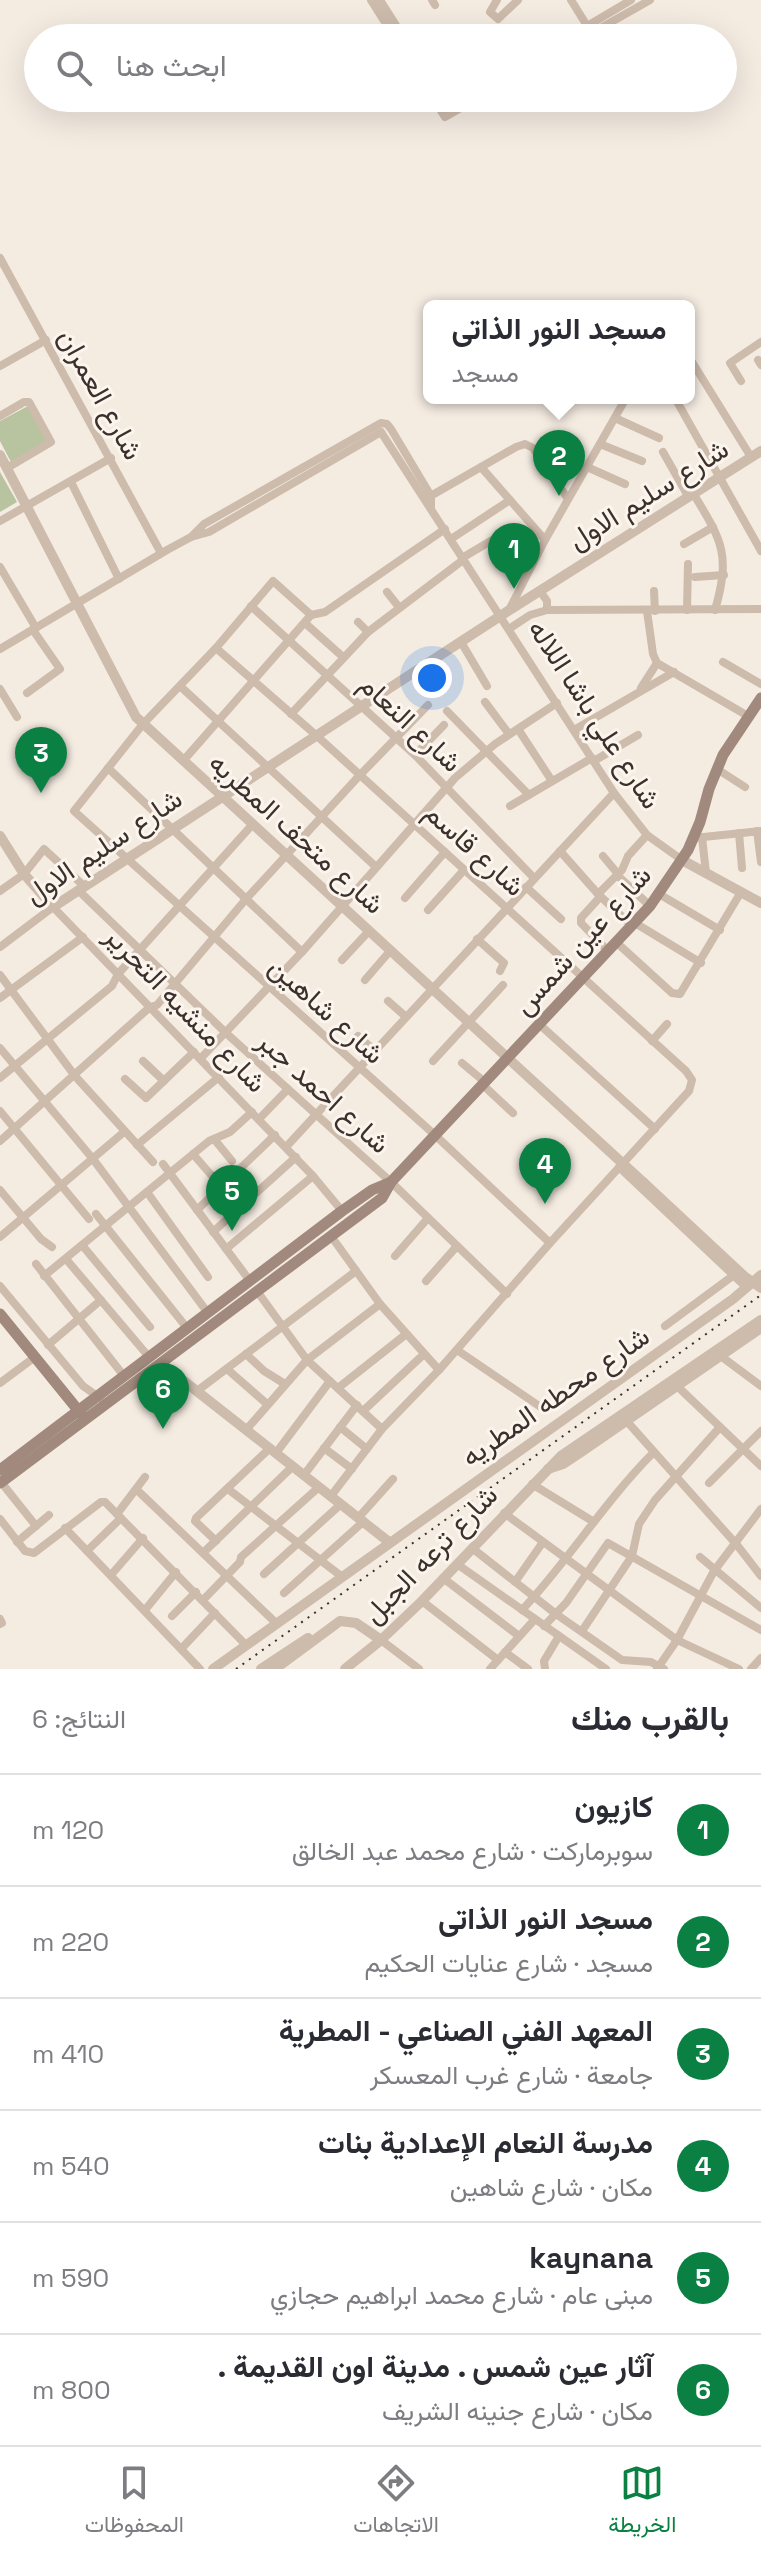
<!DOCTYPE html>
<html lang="ar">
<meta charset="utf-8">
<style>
body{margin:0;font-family:"Space Grotesk",Vazirmatn,sans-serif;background:#f7f7f7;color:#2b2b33;direction:rtl}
.you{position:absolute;left:432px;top:678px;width:28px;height:28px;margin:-20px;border:6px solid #fff;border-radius:50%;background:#1a73e8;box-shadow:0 0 0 12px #1a73e833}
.badge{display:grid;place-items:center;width:52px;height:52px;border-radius:50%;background:#0b8043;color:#fff;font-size:26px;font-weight:700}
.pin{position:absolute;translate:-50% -66px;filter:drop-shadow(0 2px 4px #0008)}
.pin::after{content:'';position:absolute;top:42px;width:28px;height:24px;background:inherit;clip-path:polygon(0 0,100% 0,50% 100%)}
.popup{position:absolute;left:423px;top:300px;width:272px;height:104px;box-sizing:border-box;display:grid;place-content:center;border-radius:12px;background:#fff;filter:drop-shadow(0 2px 6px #0005);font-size:26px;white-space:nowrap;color:#7c7c81}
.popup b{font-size:30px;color:#2b2b33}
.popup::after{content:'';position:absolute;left:50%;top:100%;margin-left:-16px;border:16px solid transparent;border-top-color:#fff}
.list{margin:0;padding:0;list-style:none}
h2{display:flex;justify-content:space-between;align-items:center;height:104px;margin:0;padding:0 32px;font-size:34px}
h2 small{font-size:26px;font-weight:400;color:#7c7c81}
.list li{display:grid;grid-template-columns:52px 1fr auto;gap:24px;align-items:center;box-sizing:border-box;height:112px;padding:0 32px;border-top:2px solid #e1e1e2}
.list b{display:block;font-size:30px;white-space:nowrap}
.list p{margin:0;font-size:26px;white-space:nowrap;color:#7c7c81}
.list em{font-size:26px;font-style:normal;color:#7c7c81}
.icon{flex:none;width:44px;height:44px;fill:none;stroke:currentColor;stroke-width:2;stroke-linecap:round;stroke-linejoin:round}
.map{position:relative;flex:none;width:761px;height:1669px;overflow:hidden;direction:ltr}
.search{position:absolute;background:#fff;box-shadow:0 8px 32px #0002;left:24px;right:24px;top:24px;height:88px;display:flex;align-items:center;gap:20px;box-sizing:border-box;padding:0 28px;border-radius:44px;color:#7c7c81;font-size:30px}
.sheet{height:776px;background:#fff}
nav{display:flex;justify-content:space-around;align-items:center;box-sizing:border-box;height:112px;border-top:2px solid #e1e1e2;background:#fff;font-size:22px;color:#7c7c81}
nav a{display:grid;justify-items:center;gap:4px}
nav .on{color:#0b8043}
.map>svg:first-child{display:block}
.green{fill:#b8c4a0}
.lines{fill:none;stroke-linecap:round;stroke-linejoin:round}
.minor{stroke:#cdbbac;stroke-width:8}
.tertiary{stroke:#cdbbac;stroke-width:10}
.secondary{stroke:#a18a7d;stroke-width:11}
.rail{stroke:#3b302b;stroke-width:2;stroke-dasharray:2 6;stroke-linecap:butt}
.tertiary-bridge{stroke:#cdbbac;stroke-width:10}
.labels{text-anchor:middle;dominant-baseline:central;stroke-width:6;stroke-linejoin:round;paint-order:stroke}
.street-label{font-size:28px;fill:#3b302b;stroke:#fbf5ee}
</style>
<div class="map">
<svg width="761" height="1669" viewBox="0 0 761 1669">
<rect width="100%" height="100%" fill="#f4ebe1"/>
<g class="green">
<path d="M28,406L48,442L11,462L0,441V421Z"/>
<path d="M0,472L17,502L0,512Z"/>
</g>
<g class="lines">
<g class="minor">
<path d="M371,0L395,38"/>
<path d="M380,0L404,38"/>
<path d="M432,0L435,5"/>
<path d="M497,0L490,12L498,19L518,0"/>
<path d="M571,0L589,29"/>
<path d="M567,38L631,0"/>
<path d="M583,38L650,0"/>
<path d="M433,98L445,117L478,98"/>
<path d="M442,98L451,113"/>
<path d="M442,112L465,98"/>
<path d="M0,258L161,553"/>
<path d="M689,357L751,457"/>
<path d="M758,360L761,365"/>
<path d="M0,366L46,340"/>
<path d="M741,381L730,363L761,342"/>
<path d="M675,398L761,551"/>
<path d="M0,416L24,402H29L51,442L7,468"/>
<path d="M615,418L659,438"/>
<path d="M600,444L642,461"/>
<path d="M663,452L688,496"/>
<path d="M481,467L545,540"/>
<path d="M587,467L625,484"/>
<path d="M71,482L119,579"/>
<path d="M693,493C722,541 731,554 715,610"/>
<path d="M427,498L516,447L525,444L533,448L568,499"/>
<path d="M0,521L111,458"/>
<path d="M191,537L204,524L381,423L387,424L391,429L431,496V507"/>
<path d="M451,539L510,500"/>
<path d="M684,544L713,527"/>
<path d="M462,558L494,539"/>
<path d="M0,567L36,628"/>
<path d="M695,577L724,575"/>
<path d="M540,591L547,601V610"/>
<path d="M654,591L655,611"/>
<path d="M387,592L398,606"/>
<path d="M251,606L415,755L534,878"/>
<path d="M509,610L545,540L626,398"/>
<path d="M687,610L688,564"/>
<path d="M647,611L653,654L657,663L748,716"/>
<path d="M311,615L273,581L216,648L143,724L74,811L436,1136L550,1243"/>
<path d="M311,615L325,612L445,529"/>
<path d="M358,622L368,632"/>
<path d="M305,623L343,657"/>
<path d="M509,629L530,615L547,610L761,609"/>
<path d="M461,642L487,686"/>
<path d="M216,648L317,736L686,1071L692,1080L689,1091L550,1243L439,1370L382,1429L331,1496"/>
<path d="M0,649L167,550L191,537L209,532L381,432L614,793L647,835L682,860"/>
<path d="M723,662L761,684"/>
<path d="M180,686L375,866"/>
<path d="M641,688L657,663"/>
<path d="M0,689L17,717"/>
<path d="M27,693L60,669L33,630"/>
<path d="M485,702L509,734"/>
<path d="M447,711L529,795"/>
<path d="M291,714L368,632L463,560"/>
<path d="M518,729L552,781"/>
<path d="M574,730L674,672"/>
<path d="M415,755L444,725"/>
<path d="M183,761L311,615"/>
<path d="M594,761L638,735"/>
<path d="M108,768L302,952"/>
<path d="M717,769L745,787"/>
<path d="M510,806L592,758"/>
<path d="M757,831L761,862"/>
<path d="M739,833L742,868"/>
<path d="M702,837L706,873"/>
<path d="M694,838L761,831"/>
<path d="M560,851L598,894L632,926"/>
<path d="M603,856L618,874"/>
<path d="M617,875L650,906"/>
<path d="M526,887L561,919"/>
<path d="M78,890L226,1033L391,1182L507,1294"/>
<path d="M0,891L24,874L44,849L84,886"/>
<path d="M598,894L622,870L628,856L647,835"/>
<path d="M659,894L720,930"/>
<path d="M600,897L581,918V923L608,951"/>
<path d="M405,898L445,852"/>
<path d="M428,910L464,870"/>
<path d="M635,923L701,963"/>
<path d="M477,939L504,963L500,971"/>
<path d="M616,942L672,993L680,994L741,892"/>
<path d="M0,947L53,907L313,1176L342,1211"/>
<path d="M342,960L369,931"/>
<path d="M0,975L75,1076L153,1162"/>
<path d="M365,980L390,951"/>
<path d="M0,998L83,937"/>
<path d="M388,1001L405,1016"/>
<path d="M539,1024L655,1129"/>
<path d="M358,1036L374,1050"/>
<path d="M652,1041L667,1024"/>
<path d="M0,1048L93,1159L208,1313"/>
<path d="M201,1058L302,952L455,778L495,744L557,703"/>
<path d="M143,1061L164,1081"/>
<path d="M433,1061L503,985"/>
<path d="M462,1063L486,1083"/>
<path d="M0,1078L112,986L118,974L252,825"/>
<path d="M125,1079L146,1098L194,1052"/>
<path d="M484,1086L513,1113"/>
<path d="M0,1111L89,1219"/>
<path d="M259,1119L288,1089"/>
<path d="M214,1139L232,1161"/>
<path d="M0,1141L150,1007L157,1005L246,899L359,776L428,705"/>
<path d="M137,1145L219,1077"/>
<path d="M286,1147L614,793"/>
<path d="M193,1154L212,1176"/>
<path d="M163,1164L250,1281"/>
<path d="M619,1167L747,1288"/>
<path d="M0,1190L41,1239L52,1247"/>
<path d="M147,1192L208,1277"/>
<path d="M197,1210L275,1135"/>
<path d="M96,1214L187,1328"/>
<path d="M213,1232L296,1157"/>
<path d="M331,1236L380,1304L439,1370"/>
<path d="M0,1237L124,1132"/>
<path d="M82,1245L150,1327"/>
<path d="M226,1249L313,1176"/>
<path d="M395,1256L428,1218"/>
<path d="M66,1259L149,1357"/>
<path d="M36,1264L124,1376"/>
<path d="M44,1276L209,1141L230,1132L252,1112"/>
<path d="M426,1281L457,1246"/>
<path d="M0,1286L83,1386L100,1398"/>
<path d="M257,1291L307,1360L382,1429"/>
<path d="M665,1326L734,1275"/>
<path d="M48,1345L101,1300"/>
<path d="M457,1350L545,1410"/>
<path d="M246,1354L264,1371L285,1384"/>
<path d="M718,1354L761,1386"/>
<path d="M227,1369L267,1404"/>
<path d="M0,1383L35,1357"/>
<path d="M676,1385L761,1466"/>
<path d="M338,1388L405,1335"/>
<path d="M197,1391L356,1271"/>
<path d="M363,1411L423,1355"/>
<path d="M623,1417L737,1545L761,1576"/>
<path d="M340,1427L367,1449"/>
<path d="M246,1430L307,1360L380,1304"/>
<path d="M324,1448L352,1469"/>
<path d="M276,1453L330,1381"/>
<path d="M304,1475L357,1405"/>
<path d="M1,1482L36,1526"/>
<path d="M709,1483L761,1431"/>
<path d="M532,1484L594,1522"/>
<path d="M136,1489L276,1623"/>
<path d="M228,1489L341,1576"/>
<path d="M504,1513L677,1640L739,1669"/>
<path d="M117,1514L145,1477"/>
<path d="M359,1517L393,1479"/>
<path d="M0,1519L25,1551L34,1553L101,1502H105L246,1645"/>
<path d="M65,1528L200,1669"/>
<path d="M216,1541L195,1521L196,1518L270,1448"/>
<path d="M17,1542L49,1515"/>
<path d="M472,1548L556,1614L622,1660L651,1662L664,1669"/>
<path d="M87,1551L121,1518"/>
<path d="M203,1553L293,1466"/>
<path d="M700,1557L761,1608"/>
<path d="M457,1564L606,1669"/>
<path d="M264,1574L341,1504"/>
<path d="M111,1575L143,1538"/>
<path d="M443,1578L519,1636"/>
<path d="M515,1582L543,1542"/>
<path d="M284,1593L364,1521"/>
<path d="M203,1600L240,1562L241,1557L319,1487"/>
<path d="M422,1601L498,1660"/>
<path d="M145,1610L176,1572"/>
<path d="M522,1610C569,1560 605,1501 653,1453"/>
<path d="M172,1616L196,1592"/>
<path d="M0,1619L2,1623L0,1624"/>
<path d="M544,1626L566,1603L608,1543L761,1630"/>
<path d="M582,1631L632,1556L639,1524L655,1500L720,1427"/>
<path d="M381,1640L419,1669"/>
<path d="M182,1648L215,1613"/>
<path d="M505,1652L528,1669"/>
<path d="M490,1669L535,1619"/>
<path d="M545,1669L544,1661L559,1636"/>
<path d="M657,1669L677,1640L714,1571L761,1509"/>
<path d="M751,1669L761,1658"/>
</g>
<g class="tertiary">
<path d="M0,455L136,717L644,1183"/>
<path d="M0,836L24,874L53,907L508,611L761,451"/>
<path d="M682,860L761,903"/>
<path d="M161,1363L389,1542"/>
<path d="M548,1469L563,1464L584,1450L761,1328"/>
<path d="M213,1669L733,1299L761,1275"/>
<path d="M261,1669L308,1638"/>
<path d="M275,1669L340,1621L356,1623L381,1640"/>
<path d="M345,1669L381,1640L422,1601L561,1456L761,1320"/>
</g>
<g class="secondary">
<path d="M0,1314L82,1415"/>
<path d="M0,1470L342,1211L372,1190L391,1182"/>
<path d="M0,1483L382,1198L391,1182L650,906L688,850L700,822L709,789L723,755L761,698"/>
</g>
<path class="rail" d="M236,1669L761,1295"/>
<path class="tertiary-bridge" d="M644,1183L744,1276L761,1288"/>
</g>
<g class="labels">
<g class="street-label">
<text transform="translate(101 394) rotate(61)">شارع العمران</text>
<text transform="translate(648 494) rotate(-32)">شارع سليم الاول</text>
<text transform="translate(595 714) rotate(57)">شارع علي باشا اللاله</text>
<text transform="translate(411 723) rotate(43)">شارع النعام</text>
<text transform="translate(297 833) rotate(42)">شارع متحف المطريه</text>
<text transform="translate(103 846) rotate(-34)">شارع سليم الاول</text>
<text transform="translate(475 849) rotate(42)">شارع قاسم</text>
<text transform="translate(582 940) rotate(-48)">شارع عين شمس</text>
<text transform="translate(186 1009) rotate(46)">شارع منشيه التحرير</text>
<text transform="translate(327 1010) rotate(42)">شارع شاهين</text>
<text transform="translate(324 1092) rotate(42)">شارع احمد جبر</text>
<text transform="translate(555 1396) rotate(-35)">شارع محطه المطريه</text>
<text transform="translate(430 1554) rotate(-46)">شارع ترعه الجبل</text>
</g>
</g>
</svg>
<div class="you"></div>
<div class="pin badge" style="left:514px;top:589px">1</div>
<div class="pin badge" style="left:559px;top:496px">2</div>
<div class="popup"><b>مسجد النور الذاتى</b>مسجد</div>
<div class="pin badge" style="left:41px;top:793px">3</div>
<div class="pin badge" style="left:545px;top:1204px">4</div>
<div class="pin badge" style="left:232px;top:1231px">5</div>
<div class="pin badge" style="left:163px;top:1429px">6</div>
<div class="search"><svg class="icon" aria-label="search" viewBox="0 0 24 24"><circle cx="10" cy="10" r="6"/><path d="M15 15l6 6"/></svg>ابحث هنا</div>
</div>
<section class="sheet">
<h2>بالقرب منك<small>النتائج: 6</small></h2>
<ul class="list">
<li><span class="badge">1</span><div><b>كازيون</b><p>سوبرماركت · شارع محمد عبد الخالق</p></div><em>120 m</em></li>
<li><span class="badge">2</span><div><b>مسجد النور الذاتى</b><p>مسجد · شارع عنايات الحكيم</p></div><em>220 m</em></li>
<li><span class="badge">3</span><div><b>المعهد الفني الصناعي - المطرية</b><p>جامعة · شارع غرب المعسكر</p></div><em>410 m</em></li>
<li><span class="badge">4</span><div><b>مدرسة النعام الإعدادية بنات</b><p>مكان · شارع شاهين</p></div><em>540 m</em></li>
<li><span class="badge">5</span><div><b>kaynana</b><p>مبنى عام · شارع محمد ابراهيم حجازي</p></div><em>590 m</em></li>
<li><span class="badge">6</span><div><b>آثار عين شمس . مدينة اون القديمة .</b><p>مكان · شارع جنينه الشريف</p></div><em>800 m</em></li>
</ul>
</section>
<nav>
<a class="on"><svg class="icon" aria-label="map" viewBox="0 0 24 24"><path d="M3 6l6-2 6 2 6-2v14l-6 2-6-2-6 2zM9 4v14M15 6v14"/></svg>الخريطة</a>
<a><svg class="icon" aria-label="directions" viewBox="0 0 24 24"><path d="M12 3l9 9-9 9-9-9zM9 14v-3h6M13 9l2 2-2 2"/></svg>الاتجاهات</a>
<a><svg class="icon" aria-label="saved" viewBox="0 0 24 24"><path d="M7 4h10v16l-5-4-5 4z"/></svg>المحفوظات</a>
</nav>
